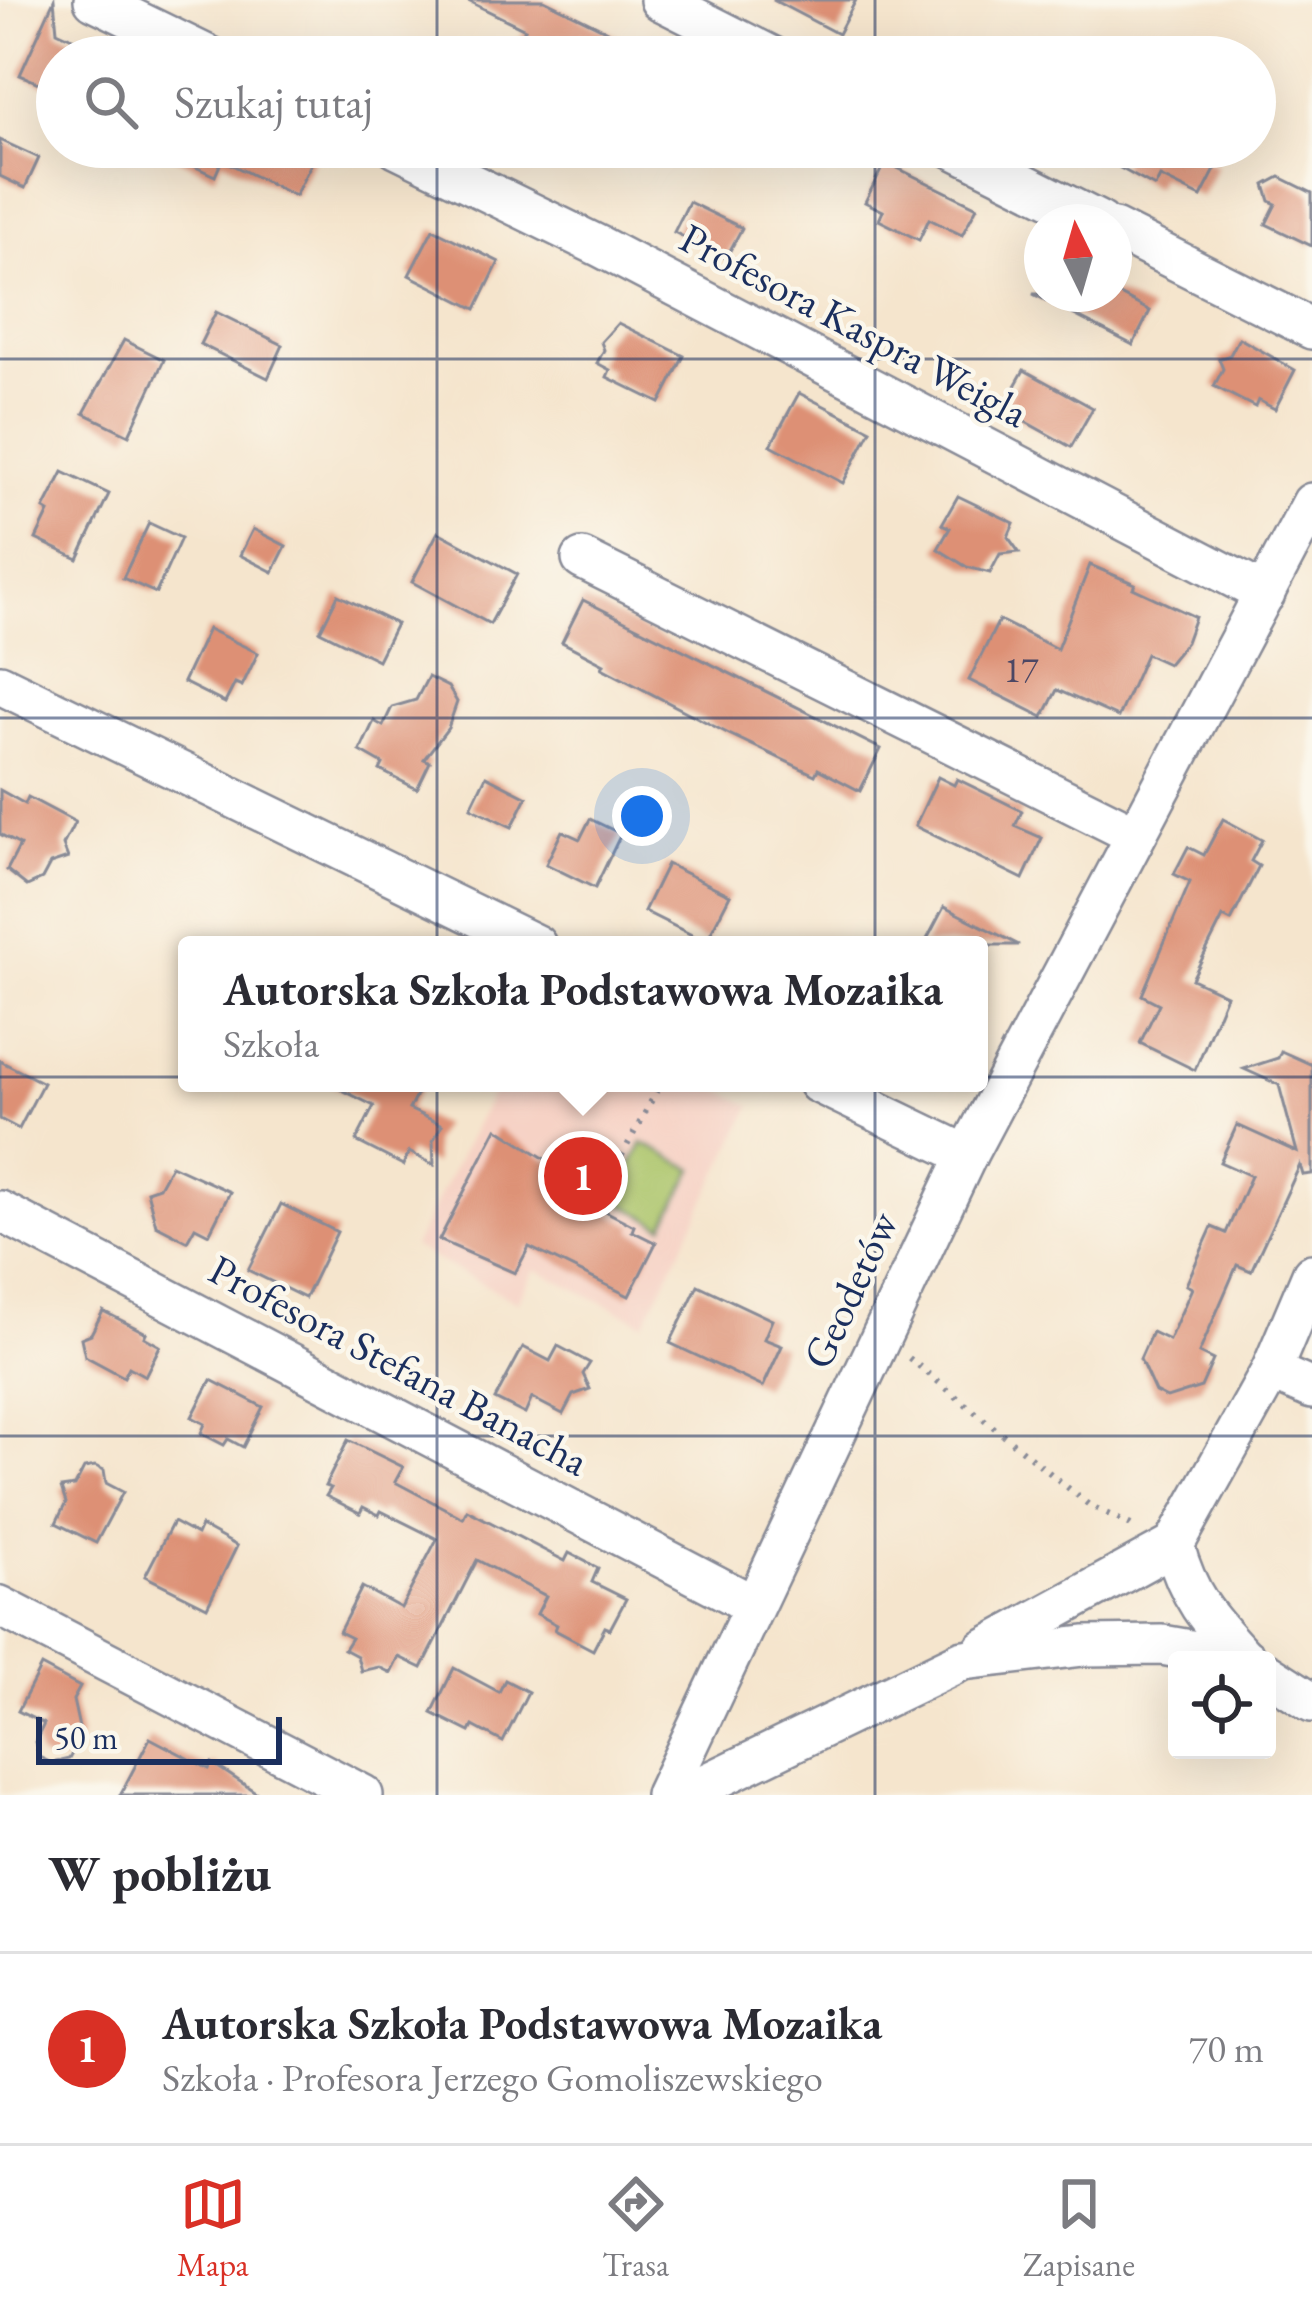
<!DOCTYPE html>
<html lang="pl">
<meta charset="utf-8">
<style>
body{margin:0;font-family:"EB Garamond",serif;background:#f2f2f3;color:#2b2b33}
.controls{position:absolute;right:36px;bottom:36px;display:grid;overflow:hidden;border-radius:12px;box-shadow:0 12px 48px #0002}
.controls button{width:108px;height:108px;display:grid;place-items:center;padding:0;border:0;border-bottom:3px solid #e1e1e2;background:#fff;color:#2b2b33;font:60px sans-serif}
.compass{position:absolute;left:1024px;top:204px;width:108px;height:108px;border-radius:50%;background:#fff;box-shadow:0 12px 48px #0002;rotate:355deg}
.scale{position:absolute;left:36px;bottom:30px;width:246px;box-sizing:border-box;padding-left:12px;border:6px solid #1b2f5e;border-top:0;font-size:33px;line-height:42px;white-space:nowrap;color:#1b2f5e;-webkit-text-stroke:9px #fbf7ec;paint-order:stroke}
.you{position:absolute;left:642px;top:816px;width:42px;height:42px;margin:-30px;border:9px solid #fff;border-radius:50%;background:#1a73e8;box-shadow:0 0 0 18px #1a73e833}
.badge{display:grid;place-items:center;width:78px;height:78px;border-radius:50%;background:#d93025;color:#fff;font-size:39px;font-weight:700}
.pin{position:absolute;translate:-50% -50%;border:6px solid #fff;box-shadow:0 3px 12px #0006}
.popup{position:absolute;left:178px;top:936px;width:810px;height:156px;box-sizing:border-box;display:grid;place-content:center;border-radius:12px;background:#fff;filter:drop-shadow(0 3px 9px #0005);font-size:39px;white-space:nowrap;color:#7c7c81}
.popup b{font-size:45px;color:#2b2b33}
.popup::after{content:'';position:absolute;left:50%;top:100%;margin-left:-24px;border:24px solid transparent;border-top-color:#fff}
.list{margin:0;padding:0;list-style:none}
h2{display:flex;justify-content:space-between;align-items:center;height:156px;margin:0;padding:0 48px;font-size:51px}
h2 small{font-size:39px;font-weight:400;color:#7c7c81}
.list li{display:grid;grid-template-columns:78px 1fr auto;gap:36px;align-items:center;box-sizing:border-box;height:192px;padding:0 48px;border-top:3px solid #e1e1e2}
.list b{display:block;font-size:45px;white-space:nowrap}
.list p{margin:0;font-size:39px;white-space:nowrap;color:#7c7c81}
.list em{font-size:39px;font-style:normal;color:#7c7c81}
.icon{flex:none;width:66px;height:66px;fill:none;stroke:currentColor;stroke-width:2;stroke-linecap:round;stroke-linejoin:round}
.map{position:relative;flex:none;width:1312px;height:1795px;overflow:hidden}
.search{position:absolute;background:#fff;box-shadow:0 12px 48px #0002;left:36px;right:36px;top:36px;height:132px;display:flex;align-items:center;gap:30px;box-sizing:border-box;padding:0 42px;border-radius:66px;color:#7c7c81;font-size:45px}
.sheet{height:348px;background:#fff}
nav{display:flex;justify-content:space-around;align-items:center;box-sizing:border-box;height:168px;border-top:3px solid #e1e1e2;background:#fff;font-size:33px;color:#7c7c81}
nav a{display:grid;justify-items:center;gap:6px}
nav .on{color:#d93025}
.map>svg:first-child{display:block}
.built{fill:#f6d2c5}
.green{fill:#abc469;stroke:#637a64;stroke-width:3}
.building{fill:#dd9074}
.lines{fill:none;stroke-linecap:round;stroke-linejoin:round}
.minor-casing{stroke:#888a96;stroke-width:44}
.path{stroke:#888a96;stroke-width:6;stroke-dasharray:3 9;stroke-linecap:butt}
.minor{stroke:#fff;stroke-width:39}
.grid{fill:none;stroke:#1b2f5e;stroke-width:3;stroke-opacity:0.55}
.labels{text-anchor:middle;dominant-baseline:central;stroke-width:9;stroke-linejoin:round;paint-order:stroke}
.number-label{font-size:36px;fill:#4c4764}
.street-label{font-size:42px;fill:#1b2f5e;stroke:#fbf7ec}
</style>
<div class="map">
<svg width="1312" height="1795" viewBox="0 0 1312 1795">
<rect width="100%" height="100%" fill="#fbf7ec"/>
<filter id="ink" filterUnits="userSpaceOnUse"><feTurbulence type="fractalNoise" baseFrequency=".00833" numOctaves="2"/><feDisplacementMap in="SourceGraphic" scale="24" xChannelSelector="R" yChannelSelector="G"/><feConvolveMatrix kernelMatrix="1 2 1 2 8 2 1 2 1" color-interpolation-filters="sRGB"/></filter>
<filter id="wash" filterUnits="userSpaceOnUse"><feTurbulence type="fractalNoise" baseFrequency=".004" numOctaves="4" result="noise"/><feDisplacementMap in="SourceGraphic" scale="48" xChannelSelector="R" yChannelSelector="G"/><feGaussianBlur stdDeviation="2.7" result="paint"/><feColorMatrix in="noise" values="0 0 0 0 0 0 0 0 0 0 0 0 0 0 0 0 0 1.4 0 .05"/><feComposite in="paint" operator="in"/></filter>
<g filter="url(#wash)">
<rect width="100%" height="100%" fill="#f5e5cd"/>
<path class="built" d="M497,1083H707L752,1106L644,1323L535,1269L517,1302L413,1247Z"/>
<path class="green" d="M643,1143L694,1169L664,1226L613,1199Z"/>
<g id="blocks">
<g class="building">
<path d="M54,0L57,31L114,57H57V91L20,75Z"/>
<path d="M466,0H544L660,57H537L516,46L525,29Z"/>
<path d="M773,0H856L838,34Z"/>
<path d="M0,140L39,158L25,188L0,176Z"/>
<path d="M153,147H296L315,156L295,196L222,160L215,176Z"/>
<path d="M1131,147H1179L1217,166L1201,197L1160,177L1155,187L1120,168Z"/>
<path d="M885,162L977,207L962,235L929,219L919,240L879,220L883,211L865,202Z"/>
<path d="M1280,177L1312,193V246L1266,224L1276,204L1270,201L1265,185Z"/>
<path d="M689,202L742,228L726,258L674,232Z"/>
<path d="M433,229L499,262L476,309L409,275Z"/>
<path d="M1033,294H1118L1150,311L1133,345Z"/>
<path d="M216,312L283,345L268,378L200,344Z"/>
<path d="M618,323L684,356L660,403L607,377L610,370L597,363L604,350L601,342Z"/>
<path d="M1239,338L1295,370L1275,409L1258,400L1255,407L1214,386L1223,369L1219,359L1230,355Z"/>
<path d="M124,340L164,360L129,435L84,413Z"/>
<path d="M1024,370L1093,408L1071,447L1002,409Z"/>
<path d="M799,393L871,430L843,483L771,445Z"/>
<path d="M63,472L109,494L78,559L36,539L49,512L44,509Z"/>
<path d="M958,496L1014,523L1008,537L1019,552L1000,554L990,573L967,567L938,549L950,528L942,524Z"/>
<path d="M149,523L181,538L156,593L123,578Z"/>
<path d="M253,529L286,546L273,572L240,555Z"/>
<path d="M438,532L517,574L490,624L412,582Z"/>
<path d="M1090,565L1135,584L1133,588L1195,617L1186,642L1168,664L1146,654L1118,717L1057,690L1043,717L969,680L999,620L1057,649Z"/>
<path d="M338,595L396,624L378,660L320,631Z"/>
<path d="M583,600L881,749L860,791L818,769L815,775L729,734L602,668L604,664L562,642Z"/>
<path d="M208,629L258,653L242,686L235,683L225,703L183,682Z"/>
<path d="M428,677L448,687L457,702L448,728L424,759L430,762L417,789L380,770L383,764L360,751L374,721L383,726L392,707L416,700Z"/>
<path d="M486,776L527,797L512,827L471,807Z"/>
<path d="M938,777L954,785L957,779L1022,811L1015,826L1042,838L1023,879L915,826Z"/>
<path d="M0,790L25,804L28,797L75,822L63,845L68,858L50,864L42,879L27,886L7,870L20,845L0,834Z"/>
<path d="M590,819L621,834L595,888L546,864L562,831L580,839Z"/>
<path d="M1223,819L1262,840L1251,861L1259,866L1231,921L1223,917L1192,979L1226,995L1195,1070L1140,1043L1159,1004L1142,995L1190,882L1174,874L1188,847L1204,855Z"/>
<path d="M667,864L730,895L706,942L644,911Z"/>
<path d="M944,907L1019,945H924Z"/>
<path d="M1281,1051L1312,1065V1174L1303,1175L1300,1165L1251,1271L1237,1265L1199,1353L1213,1360L1201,1387L1167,1398L1155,1392L1140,1359L1152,1332L1169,1340L1192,1288L1186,1285L1212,1227L1226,1233L1251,1176L1220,1162L1237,1125L1297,1152L1279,1085L1244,1069L1278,1058Z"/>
<path d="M0,1061L43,1083L19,1129L0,1119Z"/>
<path d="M328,1083H423L409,1109L442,1125L433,1141L434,1165L409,1152L403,1165L356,1141L374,1106Z"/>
<path d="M497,1128L567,1173L563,1180L588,1193L584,1200L634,1226L632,1231L656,1243L629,1296L529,1247L515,1273L439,1240Z"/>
<path d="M171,1165L230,1192L209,1234L195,1227L187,1241L156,1225L147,1191L159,1187Z"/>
<path d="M281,1204L337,1232L305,1298L248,1270Z"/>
<path d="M698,1285L772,1320L764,1339L782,1346L763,1387L670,1343Z"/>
<path d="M103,1311L146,1333L144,1337L160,1346L145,1376L129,1367L124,1377L85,1356L81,1338L91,1334Z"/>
<path d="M558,1346L590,1363L583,1374L590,1389L573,1395L563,1414L532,1398L525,1414L495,1399L523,1347L550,1361Z"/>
<path d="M211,1380L263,1407L243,1447L228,1439L224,1445L201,1433L205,1424L192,1417Z"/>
<path d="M348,1440L403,1467L395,1482L463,1518L467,1510L565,1561L569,1553L598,1568L592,1582L626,1599L610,1629L605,1627L593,1650L555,1630L557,1625L537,1614L546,1596L477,1560L422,1668L399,1657L391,1673L379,1667L361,1671L357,1656L344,1649L351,1638L339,1632L362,1587L401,1608L437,1539L381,1511L379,1515L363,1507L360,1513L326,1496L331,1488L325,1486Z"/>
<path d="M95,1466L104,1470L106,1483L123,1492L96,1543L56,1523L66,1503L61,1488L75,1486L84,1468Z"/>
<path d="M173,1522L197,1535L201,1526L237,1546L207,1607L145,1576Z"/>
<path d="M41,1666L80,1687L73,1700L81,1737L69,1759L52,1763L39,1757L35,1742L44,1724L18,1711Z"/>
<path d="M454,1668L499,1692L505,1680L528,1692L503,1742L473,1726L470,1732L432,1713Z"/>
<path d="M150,1738L209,1769L212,1763L260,1795H120Z"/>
</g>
</g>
</g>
<g filter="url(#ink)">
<use href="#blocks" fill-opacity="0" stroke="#888a96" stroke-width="3"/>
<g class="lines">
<defs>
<g id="minor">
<path d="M94,0L211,57"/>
<path d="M660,0L773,57"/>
<path d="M396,147L601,247L1265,594"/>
<path d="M951,147L1100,222"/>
<path d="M1114,229L1312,329"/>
<path d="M582,559L1136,835"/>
<path d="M0,684L536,945"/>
<path d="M818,1083L967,1155"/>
<path d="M0,1211L753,1605"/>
<path d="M1271,1371L1312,1389"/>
<path d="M1174,1545C1188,1598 1209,1620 1244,1658"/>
<path d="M0,1606L363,1795"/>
<path d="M984,1649L1174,1545L1271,1371L1312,1274"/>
<path d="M1267,1673L1312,1702"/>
<path d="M665,1795L967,1155L1312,503"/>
<path d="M683,1795L963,1660L1084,1646L1162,1645L1247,1660"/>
</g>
</defs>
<use href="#minor" class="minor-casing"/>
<g class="path">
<path d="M599,1198L661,1083"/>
<path d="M909,1358L1089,1505L1133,1526"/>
</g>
<use href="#minor" class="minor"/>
</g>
</g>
<path class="grid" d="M437,0V57M875,0V57M437,147V1795M875,147V1795M0,359H1312M0,718H1312M0,1077H1312M0,1436H1312"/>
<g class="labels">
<g class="number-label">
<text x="1021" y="669">17</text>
</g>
<g class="street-label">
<text transform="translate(854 325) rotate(28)">Profesora Kaspra Weigla</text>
<text transform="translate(850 1290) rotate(-65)">Geodetów</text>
<text transform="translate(399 1365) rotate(28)">Profesora Stefana Banacha</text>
</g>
</g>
</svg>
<div class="controls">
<button><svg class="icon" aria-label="locate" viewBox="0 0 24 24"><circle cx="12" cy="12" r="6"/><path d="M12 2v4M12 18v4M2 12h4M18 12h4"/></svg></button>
</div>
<svg class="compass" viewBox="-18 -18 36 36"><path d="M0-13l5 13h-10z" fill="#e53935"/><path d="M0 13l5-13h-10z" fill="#7c7c81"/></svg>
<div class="scale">50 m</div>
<div class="you"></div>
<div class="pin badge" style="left:583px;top:1176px">1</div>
<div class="popup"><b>Autorska Szkoła Podstawowa Mozaika</b>Szkoła</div>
<div class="search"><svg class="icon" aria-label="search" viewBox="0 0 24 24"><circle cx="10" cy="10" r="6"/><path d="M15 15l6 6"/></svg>Szukaj tutaj</div>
</div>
<section class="sheet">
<h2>W pobliżu<small></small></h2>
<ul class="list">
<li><span class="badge">1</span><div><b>Autorska Szkoła Podstawowa Mozaika</b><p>Szkoła · Profesora Jerzego Gomoliszewskiego</p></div><em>70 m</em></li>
</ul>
</section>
<nav>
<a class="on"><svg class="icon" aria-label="map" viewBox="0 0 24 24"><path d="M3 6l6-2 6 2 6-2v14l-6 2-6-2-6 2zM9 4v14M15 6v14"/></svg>Mapa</a>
<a><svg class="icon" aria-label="directions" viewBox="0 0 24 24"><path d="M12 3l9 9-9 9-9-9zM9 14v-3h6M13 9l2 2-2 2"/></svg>Trasa</a>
<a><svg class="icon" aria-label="saved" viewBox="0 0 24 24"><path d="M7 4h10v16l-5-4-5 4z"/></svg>Zapisane</a>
</nav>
